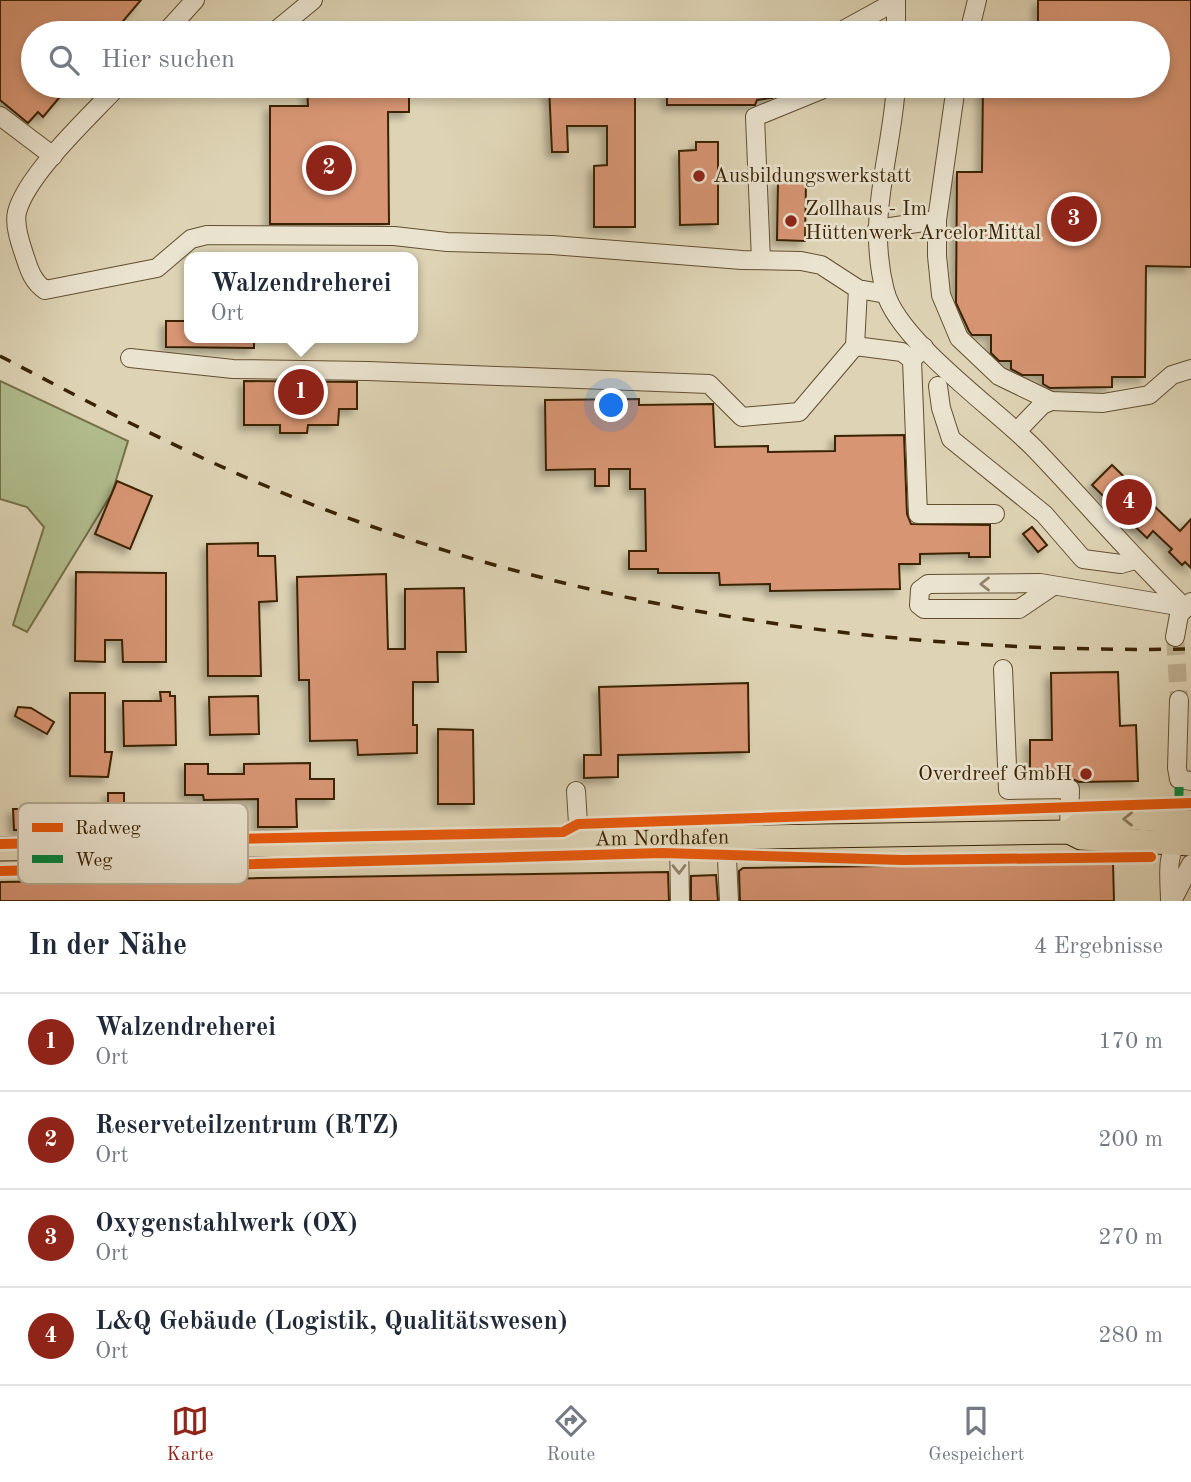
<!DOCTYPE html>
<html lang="de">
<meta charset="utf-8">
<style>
body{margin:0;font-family:"Old Standard TT",serif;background:#f6f6f7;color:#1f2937}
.you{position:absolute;left:612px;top:406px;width:24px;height:24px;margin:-18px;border:5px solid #fff;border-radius:50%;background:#1a73e8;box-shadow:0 0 0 10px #1a73e833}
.badge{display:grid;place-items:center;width:46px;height:46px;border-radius:50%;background:#8f2418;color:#fff;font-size:23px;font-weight:700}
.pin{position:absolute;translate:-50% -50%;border:4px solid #fff;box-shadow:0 2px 7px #0006}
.popup{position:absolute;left:184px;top:252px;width:234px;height:91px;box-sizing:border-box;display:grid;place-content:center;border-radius:14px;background:#fff;filter:drop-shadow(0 2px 5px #0005);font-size:23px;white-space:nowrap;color:#747a83}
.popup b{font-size:26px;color:#1f2937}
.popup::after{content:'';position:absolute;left:50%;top:100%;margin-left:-14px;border:14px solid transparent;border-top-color:#fff}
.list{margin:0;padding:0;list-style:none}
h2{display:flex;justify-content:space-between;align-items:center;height:91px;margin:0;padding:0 28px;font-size:30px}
h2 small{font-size:23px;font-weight:400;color:#747a83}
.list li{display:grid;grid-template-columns:46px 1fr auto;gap:21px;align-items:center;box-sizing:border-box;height:98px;padding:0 28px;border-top:2px solid #e0e1e3}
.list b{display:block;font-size:26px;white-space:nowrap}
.list p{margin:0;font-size:23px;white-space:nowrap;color:#747a83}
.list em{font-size:23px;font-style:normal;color:#747a83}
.icon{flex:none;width:38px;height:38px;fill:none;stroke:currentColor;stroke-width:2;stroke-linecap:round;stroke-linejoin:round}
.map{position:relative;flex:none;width:1191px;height:901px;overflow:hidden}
.search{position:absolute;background:#fff;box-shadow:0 4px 10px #0003;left:21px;right:21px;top:21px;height:77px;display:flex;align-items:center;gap:18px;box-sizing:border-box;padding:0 24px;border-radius:38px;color:#747a83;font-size:26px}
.sheet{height:483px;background:#fff}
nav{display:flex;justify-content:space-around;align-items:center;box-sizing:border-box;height:98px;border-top:2px solid #e0e1e3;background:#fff;font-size:19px;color:#747a83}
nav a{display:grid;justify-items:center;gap:4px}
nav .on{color:#8f2418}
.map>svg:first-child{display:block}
.green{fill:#b1bd8d;stroke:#767048;stroke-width:2}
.building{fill:#d79573;stroke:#3a2304;stroke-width:2;filter:url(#shadow)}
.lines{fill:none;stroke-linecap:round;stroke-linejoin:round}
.minor-tunnel{stroke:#bdb192;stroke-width:18;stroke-dasharray:18 9;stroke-linecap:butt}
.minor-casing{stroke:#634f30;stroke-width:20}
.major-casing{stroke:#3a2304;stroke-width:25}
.minor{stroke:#eae3cf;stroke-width:18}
.major{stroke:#ded4b5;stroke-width:23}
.rail{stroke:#3a2304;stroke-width:3.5;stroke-dasharray:12 12;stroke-linecap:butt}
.quiet{stroke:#00873e;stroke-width:9;stroke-dasharray:18 9;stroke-linecap:butt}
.cycleway-casing{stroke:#eae3cf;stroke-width:15}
.cycleway{stroke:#e8590c;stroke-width:10}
.oneway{stroke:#92836a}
.oneway2{stroke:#8c7c5c}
.poi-dot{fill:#8f2418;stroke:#eae3cf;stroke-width:2.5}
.labels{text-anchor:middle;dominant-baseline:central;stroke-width:5;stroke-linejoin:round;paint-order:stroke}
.poi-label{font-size:21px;fill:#3a2304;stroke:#eae3cf;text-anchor:start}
.street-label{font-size:21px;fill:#3a2304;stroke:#eae3cf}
.key{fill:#eae3cf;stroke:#b5a992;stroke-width:2}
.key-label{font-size:19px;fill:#3a2304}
</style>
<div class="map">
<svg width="1191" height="901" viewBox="0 0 1191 901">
<defs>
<filter id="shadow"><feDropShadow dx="-5" dy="5" stdDeviation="3.5" flood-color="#0004"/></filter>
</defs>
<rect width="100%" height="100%" fill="#ded4b5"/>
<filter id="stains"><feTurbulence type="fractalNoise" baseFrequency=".00286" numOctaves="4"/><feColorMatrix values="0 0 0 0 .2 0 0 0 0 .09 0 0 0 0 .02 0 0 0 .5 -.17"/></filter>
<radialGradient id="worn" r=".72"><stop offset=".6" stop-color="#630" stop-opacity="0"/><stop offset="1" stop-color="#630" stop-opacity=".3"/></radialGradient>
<path class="green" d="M0,381L128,441L112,493L27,632L13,625L44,527L27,507L0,499Z"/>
<g class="building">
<path d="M0,0H141L113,33H33V86H69L43,117L38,112L28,123L0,100Z"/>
<path d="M1038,0H1191V267L1146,266L1145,377H1112V387L1050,388L1043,384V375H1022L1011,369V361H999L991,353V335H972L969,331L956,303L957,172H982L983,86H1158V33H1038Z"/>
<rect x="668" y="23" width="36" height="10"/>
<path d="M307,86H409V112H388L389,224H270V106H308Z"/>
<path d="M549,86H635V227H594V166L607,165V126H567L568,152H552Z"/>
<path d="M667,86H771L772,98L757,100L755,105H667Z"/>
<path d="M696,142H718V224L680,225L679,151L696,150Z"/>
<path d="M778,182L806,183L805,241L777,240Z"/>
<path d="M166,321H189V338H254V348L166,347Z"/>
<path d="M244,381L357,382V409H339L338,425H308L307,433H280V425H244Z"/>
<path d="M639,399V405L713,404L715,447L768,446V452L835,451V436L904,435L907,514L911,524L990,525V557H969V553L920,554V564H899L900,589L770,591V584L720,585L719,573H658V569H629V551H646L645,489H630V469H609V486H595V469L546,470L545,400Z"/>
<path d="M1112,465L1180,531L1191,519V568L1185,562L1182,565L1169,552L1172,549L1153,531L1147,538L1092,485Z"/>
<path d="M117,481L152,496L130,549L95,534Z"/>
<path d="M1032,527L1047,545L1038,552L1023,534Z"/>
<path d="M258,543V556H275L277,601L259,602L261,676H208L207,544Z"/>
<path d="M76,572L166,573V662H123L122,640H105V662L75,661Z"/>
<path d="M386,574L388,649H405V589L464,588L466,652H437L438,682H413V725H417V753L358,755L357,740L310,741L309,680H299L297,577Z"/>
<path d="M1118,672L1120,726L1136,725L1138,781L1079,782L1070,778H1030V740H1052L1051,673Z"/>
<path d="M748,683L749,752L618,755V777L584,778V755H601L599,687Z"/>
<path d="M160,692H170V696H175L176,745L124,746L123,701H161Z"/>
<path d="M70,693H105V752H112L108,777L70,776Z"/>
<path d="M258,696L259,734L210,735L209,697Z"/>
<path d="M18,707L31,708L54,722L47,734L15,716Z"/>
<path d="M438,729L473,730L474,804H438Z"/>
<path d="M310,763V779H334V799H296L297,827H258V799L204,800L203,795H185V764H208V774H244V764Z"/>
<path d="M108,793H124V830L95,825L94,810H108Z"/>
<path d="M13,809H32V830H14Z"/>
<path d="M1113,863L1114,901H740L739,871L743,868Z"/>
<path d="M668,872L669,901H0V882Z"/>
<path d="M716,875L718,901H691V876Z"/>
</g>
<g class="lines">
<path class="minor-tunnel" d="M1175,637L1179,700"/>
<defs>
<g id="minor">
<path d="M896,0V33"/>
<path d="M165,33L195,0"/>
<path d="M273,33L313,0"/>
<path d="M838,33L896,1"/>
<path d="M969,33L977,0"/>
<path d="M118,86C90,116 27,174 17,212C14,225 20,242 24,254C29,269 32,281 45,290L157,268L191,239L207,235L394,236L447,242L552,245L742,260L801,261L821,265L858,289L886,294"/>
<path d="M896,86C891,159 866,217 885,291C898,341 997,410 1034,448C1085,501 1131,556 1184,607"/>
<path d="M0,116L53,156"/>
<path d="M937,220V256L941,295L959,338L999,376L1051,401L1103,403L1149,395L1172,375L1191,369"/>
<path d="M877,229L937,220L956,86"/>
<path d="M761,260L755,117L821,90V86"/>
<path d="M855,346L902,352L912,360"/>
<path d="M924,347L912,360L918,514H995"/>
<path d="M130,358L233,369L368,371L709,384L742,417L799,412L855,346L858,289"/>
<path d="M938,386L941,408L951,439L1044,514L1083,559L1121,564L1135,560"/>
<path d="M1017,431L1042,405L1051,401"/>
<path d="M1053,586L1019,609H924L919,605L920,590L928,584L1040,583L1184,607"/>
<path d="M1175,637L1179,615L1191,602"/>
<path d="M1003,669L1008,790L1070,789L1069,832"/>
<path d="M1179,700L1177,768L1179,779L1191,781"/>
<path d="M576,791L579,840"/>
<path d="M679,837L680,901"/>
<path d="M726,837L729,901"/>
<path d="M1170,901C1170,879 1164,851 1183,836"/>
<path d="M1172,901L1191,864"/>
</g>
<g id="major">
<path d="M1069,832L1084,820L1135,818L1191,822"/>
<path id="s1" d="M0,849L1069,832L1081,838L1191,844"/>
</g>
</defs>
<use href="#minor" class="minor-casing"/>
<use href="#major" class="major-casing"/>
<use href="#minor" class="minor"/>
<use href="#major" class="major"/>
<path class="rail" d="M0,356C98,407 196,459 298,499C581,611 889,654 1191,649"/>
<path class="quiet" d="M1179,805V779"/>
<defs>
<g id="cycleway">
<path d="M0,844L563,832L578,824L1191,803"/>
<path d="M0,871L662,853L903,860L1151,857"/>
</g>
</defs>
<use href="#cycleway" class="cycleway-casing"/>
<use href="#cycleway" class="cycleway"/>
</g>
<defs><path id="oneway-chevron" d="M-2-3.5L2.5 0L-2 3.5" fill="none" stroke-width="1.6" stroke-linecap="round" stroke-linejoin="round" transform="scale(1.75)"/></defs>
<g class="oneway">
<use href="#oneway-chevron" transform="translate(985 584) rotate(180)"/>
<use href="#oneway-chevron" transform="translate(679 869) rotate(89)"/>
</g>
<use class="oneway2" href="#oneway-chevron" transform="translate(1128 819) rotate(180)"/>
<g class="poi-dot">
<circle cx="699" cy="176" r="7"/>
<circle cx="791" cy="221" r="7"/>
<circle cx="1086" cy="774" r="7"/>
</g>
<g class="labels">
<g class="poi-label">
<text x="713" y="176">Ausbildungswerkstatt</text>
<text x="805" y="209">Zollhaus - Im<tspan x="805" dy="24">Hüttenwerk ArcelorMittal</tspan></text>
<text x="1072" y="774" text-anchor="end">Overdreef GmbH</text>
</g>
<g class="street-label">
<text stroke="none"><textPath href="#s1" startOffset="662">Am Nordhafen</textPath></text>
</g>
</g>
<rect x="18" y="803" width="230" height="81" rx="10" class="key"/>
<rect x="32" y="823" width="31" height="9" fill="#e8590c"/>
<rect x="32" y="855" width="31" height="8" fill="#00873e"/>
<g class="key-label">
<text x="75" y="834">Radweg</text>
<text x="75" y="866">Weg</text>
</g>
<rect width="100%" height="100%" filter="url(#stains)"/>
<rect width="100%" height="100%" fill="url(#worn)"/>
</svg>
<div class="you"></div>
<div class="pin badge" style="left:301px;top:392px">1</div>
<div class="popup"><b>Walzendreherei</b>Ort</div>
<div class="pin badge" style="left:329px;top:168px">2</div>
<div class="pin badge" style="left:1074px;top:219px">3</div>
<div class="pin badge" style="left:1129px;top:502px">4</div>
<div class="search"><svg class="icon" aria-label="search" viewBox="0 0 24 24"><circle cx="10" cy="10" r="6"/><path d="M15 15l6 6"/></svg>Hier suchen</div>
</div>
<section class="sheet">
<h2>In der Nähe<small>4 Ergebnisse</small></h2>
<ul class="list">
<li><span class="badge">1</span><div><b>Walzendreherei</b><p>Ort</p></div><em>170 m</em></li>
<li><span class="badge">2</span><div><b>Reserveteilzentrum (RTZ)</b><p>Ort</p></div><em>200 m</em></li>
<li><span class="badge">3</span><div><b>Oxygenstahlwerk (OX)</b><p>Ort</p></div><em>270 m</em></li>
<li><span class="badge">4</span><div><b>L&amp;Q Gebäude (Logistik, Qualitätswesen)</b><p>Ort</p></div><em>280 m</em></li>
</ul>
</section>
<nav>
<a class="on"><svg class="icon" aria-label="map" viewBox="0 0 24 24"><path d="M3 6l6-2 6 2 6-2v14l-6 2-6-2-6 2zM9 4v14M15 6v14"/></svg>Karte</a>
<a><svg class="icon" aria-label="directions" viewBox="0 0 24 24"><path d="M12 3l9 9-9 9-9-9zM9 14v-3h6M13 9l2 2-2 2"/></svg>Route</a>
<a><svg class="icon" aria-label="saved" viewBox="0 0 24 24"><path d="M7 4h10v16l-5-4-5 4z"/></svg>Gespeichert</a>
</nav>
